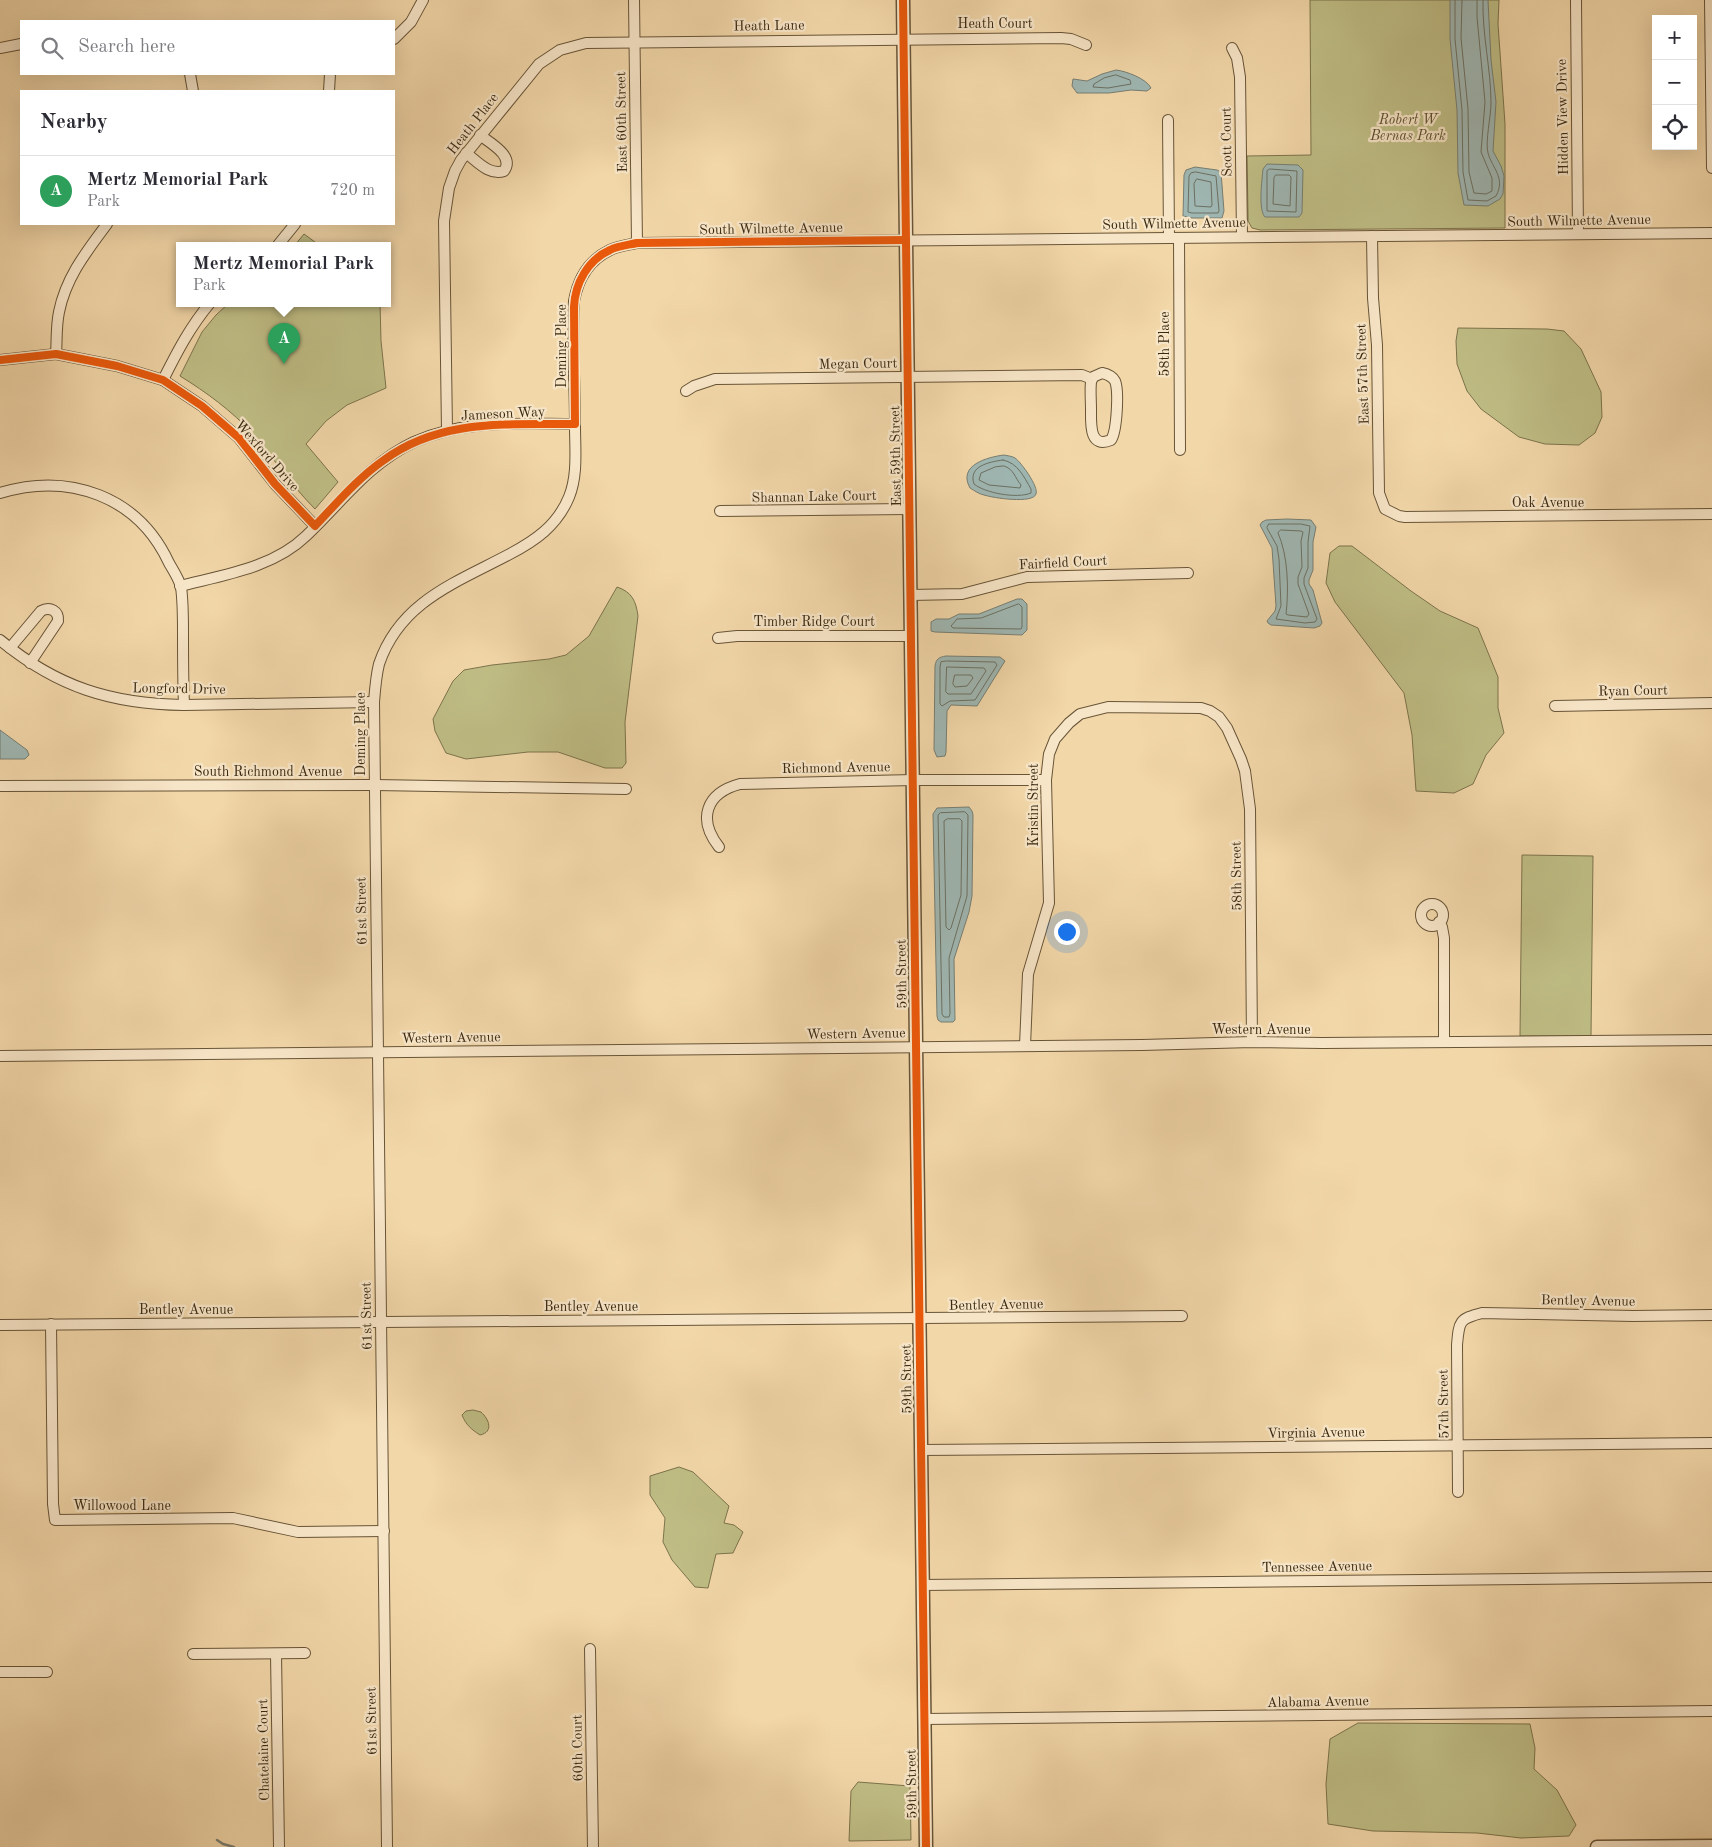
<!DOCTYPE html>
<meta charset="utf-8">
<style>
body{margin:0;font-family:"Old Standard TT",serif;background:#f7f7f7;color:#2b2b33}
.controls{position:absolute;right:15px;top:15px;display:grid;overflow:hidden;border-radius:0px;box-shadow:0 5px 20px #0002}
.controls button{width:45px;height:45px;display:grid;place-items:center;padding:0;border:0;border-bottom:1px solid #e1e1e2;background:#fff;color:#2b2b33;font:25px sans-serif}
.you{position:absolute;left:1066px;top:931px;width:18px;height:18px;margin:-12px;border:4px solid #fff;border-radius:50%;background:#1a73e8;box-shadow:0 0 0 8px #1a73e833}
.badge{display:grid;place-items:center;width:32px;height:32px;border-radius:50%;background:#0f766e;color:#fff;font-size:16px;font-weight:700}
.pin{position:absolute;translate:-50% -41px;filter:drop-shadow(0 1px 2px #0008)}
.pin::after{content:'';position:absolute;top:26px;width:18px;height:15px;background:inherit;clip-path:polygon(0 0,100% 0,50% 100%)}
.popup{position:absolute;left:176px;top:242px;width:215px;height:65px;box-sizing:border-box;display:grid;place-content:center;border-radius:0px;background:#fff;filter:drop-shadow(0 1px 4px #0005);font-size:16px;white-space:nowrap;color:#7c7c81}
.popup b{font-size:19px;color:#2b2b33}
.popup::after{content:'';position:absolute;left:50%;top:100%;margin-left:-10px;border:10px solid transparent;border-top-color:#fff}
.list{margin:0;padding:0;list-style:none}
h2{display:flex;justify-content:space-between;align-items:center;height:65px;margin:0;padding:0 20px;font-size:21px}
h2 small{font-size:16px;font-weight:400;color:#7c7c81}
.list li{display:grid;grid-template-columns:32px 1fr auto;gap:15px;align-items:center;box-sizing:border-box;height:70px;padding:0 20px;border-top:1px solid #e1e1e2}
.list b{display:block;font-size:19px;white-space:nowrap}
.list p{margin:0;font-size:16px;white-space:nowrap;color:#7c7c81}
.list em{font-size:16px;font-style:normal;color:#7c7c81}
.icon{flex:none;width:28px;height:28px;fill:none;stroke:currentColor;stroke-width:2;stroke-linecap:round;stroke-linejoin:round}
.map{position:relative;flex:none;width:1712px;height:1847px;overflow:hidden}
.search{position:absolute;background:#fff;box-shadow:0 5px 20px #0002;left:20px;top:20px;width:375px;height:55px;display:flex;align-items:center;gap:12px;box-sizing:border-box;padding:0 18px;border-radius:0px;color:#7c7c81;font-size:19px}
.panel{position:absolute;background:#fff;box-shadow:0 5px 20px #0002;left:20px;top:90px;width:375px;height:135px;border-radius:0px}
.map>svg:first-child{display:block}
.green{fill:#bfbd85;stroke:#7c734b}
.water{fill:#9fb7b3;stroke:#777e72}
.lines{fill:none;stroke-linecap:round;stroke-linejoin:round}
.shore{stroke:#6c7062;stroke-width:1}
.stream{stroke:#777e72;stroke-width:2.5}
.minor-casing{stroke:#685437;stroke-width:12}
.tertiary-casing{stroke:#685437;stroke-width:15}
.minor{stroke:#f7e5c7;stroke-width:10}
.tertiary{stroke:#f7e5c7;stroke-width:12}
.cycleway-casing{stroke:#f7e5c7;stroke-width:11}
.cycleway{stroke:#e8590c;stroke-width:8}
.labels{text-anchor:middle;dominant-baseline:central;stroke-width:4.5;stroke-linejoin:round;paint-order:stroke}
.street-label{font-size:14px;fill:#3a2911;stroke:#f7e5c7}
.park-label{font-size:14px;font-style:italic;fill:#5b4e2e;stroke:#f7e5c7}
</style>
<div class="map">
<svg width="1712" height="1847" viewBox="0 0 1712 1847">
<rect width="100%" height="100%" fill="#f2d7a9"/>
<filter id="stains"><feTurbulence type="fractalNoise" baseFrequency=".004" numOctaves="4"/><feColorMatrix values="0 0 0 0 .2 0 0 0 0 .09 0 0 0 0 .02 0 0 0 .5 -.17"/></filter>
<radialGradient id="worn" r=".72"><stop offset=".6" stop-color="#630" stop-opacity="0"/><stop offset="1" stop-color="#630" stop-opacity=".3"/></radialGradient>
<g class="green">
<path d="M1310,0H1499L1498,24L1505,124V228L1260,230L1252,228L1248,221V216L1247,156L1311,155Z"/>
<path d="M304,234L319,245H295Z"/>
<path d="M229,303H380L381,341L386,388L347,405L326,421L306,444L338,482L315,509C292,486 274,459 253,434C232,411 206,392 180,376L202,332L216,315Z"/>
<path d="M1458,328L1547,329L1564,331L1581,349L1601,392L1602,417L1595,433L1579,445L1545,444L1519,437L1481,409L1467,391L1457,364L1456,341Z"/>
<path d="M1339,546H1352L1411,591L1440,611L1478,628L1498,677V708L1504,733L1486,755L1473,784L1454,793L1416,791L1412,735L1404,693L1335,602L1326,583L1330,553Z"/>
<path d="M617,587C632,592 636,601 638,616L625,722L626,763L622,768H605L558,752H528L466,759L446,753L435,731L433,719L453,681L464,670L492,665L549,659L566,655L589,636Z"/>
<path d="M1522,855L1593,856L1591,1036H1520Z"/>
<path d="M473,1410L481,1412C489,1419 494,1432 480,1435C471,1429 466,1425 462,1415L466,1411Z"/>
<path d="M679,1467L693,1472L729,1506L724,1523L734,1525L743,1532L733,1553L716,1554L708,1588L695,1587L672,1560L663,1542L665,1518L650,1495V1476Z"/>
<path d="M1358,1723L1530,1724L1535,1748L1534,1769L1557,1790L1576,1825L1569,1836L1521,1838L1477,1833L1373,1831L1328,1824L1326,1784L1330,1739Z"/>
<path d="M858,1782L910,1786L911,1840L849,1841L851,1791Z"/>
</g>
<g class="water">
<path d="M1450,0H1488L1491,60L1496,102L1493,151L1501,166L1504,176L1503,194L1500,199L1488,206L1464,205L1458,173L1457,110L1450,39Z"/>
<path d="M1116,70C1126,71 1147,79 1151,88L1147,91L1131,90L1109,93H1077L1072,86L1073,79L1087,81L1102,74Z"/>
<path d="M1267,164L1298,165L1303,170L1302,213L1299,217H1265C1258,210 1262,180 1263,169Z"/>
<path d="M1195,167L1217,170L1221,172L1224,211L1222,218H1192L1183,216L1184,175L1186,170Z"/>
<path d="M1004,455C1008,456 1012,456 1015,458C1021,462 1039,487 1036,494C1033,504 993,498 984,495C979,494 975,491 970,488C957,465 988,457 1004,455Z"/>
<path d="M1287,519L1311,520L1316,527L1313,542V570L1309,580V584L1313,590L1322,623L1320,626L1314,628L1271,625L1268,623L1267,621L1275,611L1276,606L1272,548L1260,525L1262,522L1266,520Z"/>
<path d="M1017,599H1022L1027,604V630L1022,635L935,632L931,631V622L936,619H949L959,614H979Z"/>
<path d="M946,656L1000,657L1005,661L977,706L951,705L947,711L946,752L945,756L937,757L934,750L935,666C936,659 939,657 946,656Z"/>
<path d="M0,730L27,750L29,755L25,759H0Z"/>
<path d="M969,807L972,811L973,815L972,896L969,912L954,959L955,1020L953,1022H941L938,1020L937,1016L933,814L937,808Z"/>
</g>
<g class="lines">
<g class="shore">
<path d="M1455,0V39L1462,110L1463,172L1468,200L1487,201L1496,196C1506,178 1492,168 1488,153C1485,141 1491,117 1491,103C1491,69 1482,35 1483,0"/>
<path d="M1462,0L1461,38L1468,109L1469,172L1474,193L1486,194L1492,191V178L1481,152L1485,102L1477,17V0"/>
<path d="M1116,75L1130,80L1131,84L1108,88L1093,87L1094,84L1104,78Z"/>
<path d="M1270,169L1297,171L1296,212L1267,211V171Z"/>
<path d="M1196,172L1216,176L1219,211L1218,213H1192L1188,212L1189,176L1191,173Z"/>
<path d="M1276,175H1289L1291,177L1290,206L1273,204L1274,178Z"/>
<path d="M1197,179L1211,182L1212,205L1211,207L1195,206L1194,184Z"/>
<path d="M1003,460C1018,463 1024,477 1031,489V493C1017,499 985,493 974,484C968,466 989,462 1003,460Z"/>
<path d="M1004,466C1014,469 1015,478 1021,485L1020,488L989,485L979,480L981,473L995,467Z"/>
<path d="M1269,524H1301L1310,526L1308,542V568L1304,578V584L1317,619L1315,622L1305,623L1276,619L1281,606L1279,559L1277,546L1267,528Z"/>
<path d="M1281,530L1301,531L1303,532L1301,541L1302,567L1298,577V584L1309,614L1307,617L1288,615L1286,614C1289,589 1288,555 1278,533Z"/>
<path d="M1019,604L1022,607V627L1021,629L953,628L951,626L957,619L981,618Z"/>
<path d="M947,661L995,662L997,665L975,700L950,701L942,706L940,704V667L941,662Z"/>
<path d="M947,667L984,668L986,671L971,694H948L946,692Z"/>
<path d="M955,675H971L973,678L967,686L955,687L953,684Z"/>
<path d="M965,812L968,815L967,896L949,958L950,1014L949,1017H944L942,1014L938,815L940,813Z"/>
<path d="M960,819L962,821L961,895L951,928L949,930L946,927L944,821L947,819Z"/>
</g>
<path class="stream" d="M217,1840L223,1844L234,1847"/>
<defs>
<g id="minor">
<path d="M634,0L637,243"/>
<path d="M1576,0L1578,234"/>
<path d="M1710,0L1712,168"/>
<path d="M394,39L411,22L423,0"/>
<path d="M0,48L21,44"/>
<path d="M1232,48L1237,58L1240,77L1242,237"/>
<path d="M190,74L193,91"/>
<path d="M329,91L330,74"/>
<path d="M1168,120L1169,238"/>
<path d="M466,153C477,161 489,176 504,171C515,156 490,143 480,135"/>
<path d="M1372,236L1373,298L1377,345L1379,493L1385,509L1399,516L1405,517L1712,514"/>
<path d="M1179,238L1180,450"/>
<path d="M278,245L295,224"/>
<path d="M56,354C57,340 56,326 59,312C66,277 87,251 107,224"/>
<path d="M0,360L56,354L117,366L163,380L202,406L239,438L275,484L315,526"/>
<path d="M1102,373C1107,374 1112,376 1115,381C1119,391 1117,431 1111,440C1089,449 1091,424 1091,409C1091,400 1090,391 1091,382L1093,377Z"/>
<path d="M163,380C177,352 190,327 210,303"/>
<path d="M686,391L694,386L715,379L1082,375L1092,379"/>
<path d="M447,430L444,221L449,188L455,171L461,160L539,64L560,50L586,43L1061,38L1071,39L1086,45"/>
<path d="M0,493C69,472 138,496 169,563C173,570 179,579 181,587C183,601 183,618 183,632C183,657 183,681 184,705"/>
<path d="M720,511L909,509"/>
<path d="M180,586C223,575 273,568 306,536C341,503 369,463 414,442C465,419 521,424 575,424"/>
<path d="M910,595L962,594L1027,577L1188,573"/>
<path d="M718,638L737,636H911"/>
<path d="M0,640C57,687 111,704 184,705L374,702"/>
<path d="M10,648L41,611C50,606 59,611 58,621L30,663"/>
<path d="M1555,706L1712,703"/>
<path d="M0,786L375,785L626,789"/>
<path d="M719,847C697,819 706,793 740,784L913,780H1046"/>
<circle cx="1432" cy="915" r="11"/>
<path d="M1439,922L1442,927L1444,938V1042"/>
<path d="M1025,1046L1028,974L1049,903L1046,780L1049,754L1055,739L1069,723L1080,714L1108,707L1201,708L1210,711L1219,717L1227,728L1241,759L1245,771L1250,809L1252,1042"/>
<path d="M0,1056L1142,1045L1252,1042L1322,1043L1712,1040"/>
<path d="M51,1324L53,1504L55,1520L233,1518L298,1532L384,1531"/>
<path d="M0,1325L1182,1316"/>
<path d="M920,1450L1712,1443"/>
<path d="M1458,1492L1457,1345C1459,1321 1459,1319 1482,1313L1633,1316L1712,1315"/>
<path d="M922,1585L1712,1577"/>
<path d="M590,1649L593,1847"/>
<path d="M193,1654L305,1653"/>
<path d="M276,1654L279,1847"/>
<path d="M0,1672H47"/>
<path d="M924,1719L1712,1711"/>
<path d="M387,1847L374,702C375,689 376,676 379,664C400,602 455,583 508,555C535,541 557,526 569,497C578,475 575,449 575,426C575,384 572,343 574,301C578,279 589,260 610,250C618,246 628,245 637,243L1712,233"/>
</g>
<g id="tertiary">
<path d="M903,0L926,1847"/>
<path d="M1597,1847L1712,1846"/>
</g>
</defs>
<use href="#minor" class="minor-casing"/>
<use href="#tertiary" class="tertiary-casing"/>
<use href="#minor" class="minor"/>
<use href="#tertiary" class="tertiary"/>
<defs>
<g id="cycleway">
<path d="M903,0L926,1847"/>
<path d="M0,360L56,354L117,366L163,380L202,406L239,438L275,484L315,526C337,503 358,478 384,460C441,418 508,425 575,424L574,307C575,283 588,260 610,250C618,246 628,245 637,243L906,240"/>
</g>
</defs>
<use href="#cycleway" class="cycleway-casing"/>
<use href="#cycleway" class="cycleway"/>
</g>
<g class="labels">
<g class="street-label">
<text x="995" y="24">Heath Court</text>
<text transform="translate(769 26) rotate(-1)">Heath Lane</text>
<text transform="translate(1563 117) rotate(-91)">Hidden View Drive</text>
<text transform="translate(622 122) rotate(-91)">East 60th Street</text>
<text transform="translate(473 124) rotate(-52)">Heath Place</text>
<text transform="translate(1227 142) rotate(-91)">Scott Court</text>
<text transform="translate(1579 221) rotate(-1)">South Wilmette Avenue</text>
<text transform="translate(1174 224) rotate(-1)">South Wilmette Avenue</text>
<text transform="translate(771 229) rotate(-1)">South Wilmette Avenue</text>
<text transform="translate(1165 344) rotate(-90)">58th Place</text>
<text transform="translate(562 346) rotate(-90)">Deming Place</text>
<text transform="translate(858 364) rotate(-1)">Megan Court</text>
<text transform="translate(1363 374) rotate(-92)">East 57th Street</text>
<text transform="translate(503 414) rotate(-3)">Jameson Way</text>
<text transform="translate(267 456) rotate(49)">Wexford Drive</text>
<text transform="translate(896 456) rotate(-91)">East 59th Street</text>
<text transform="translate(814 497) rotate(-1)">Shannan Lake Court</text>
<text x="1548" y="503">Oak Avenue</text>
<text transform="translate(1063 563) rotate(-3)">Fairfield Court</text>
<text x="814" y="622">Timber Ridge Court</text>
<text transform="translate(179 689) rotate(1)">Longford Drive</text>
<text transform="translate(1633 691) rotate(-1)">Ryan Court</text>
<text transform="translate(361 734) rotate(-90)">Deming Place</text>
<text transform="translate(836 768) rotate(-1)">Richmond Avenue</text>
<text x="268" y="772">South Richmond Avenue</text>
<text transform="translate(1034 805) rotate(-90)">Kristin Street</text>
<text transform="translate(1237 876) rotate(-91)">58th Street</text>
<text transform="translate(362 911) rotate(-91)">61st Street</text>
<text transform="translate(902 974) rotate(-91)">59th Street</text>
<text x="1261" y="1030">Western Avenue</text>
<text transform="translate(856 1034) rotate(-1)">Western Avenue</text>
<text transform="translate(451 1038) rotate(-1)">Western Avenue</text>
<text transform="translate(1588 1301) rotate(1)">Bentley Avenue</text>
<text transform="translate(996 1305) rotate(-1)">Bentley Avenue</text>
<text x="591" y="1307">Bentley Avenue</text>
<text x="186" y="1310">Bentley Avenue</text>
<text transform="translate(367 1316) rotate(-91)">61st Street</text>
<text transform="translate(907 1379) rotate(-91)">59th Street</text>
<text transform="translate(1444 1404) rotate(-91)">57th Street</text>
<text transform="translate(1316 1433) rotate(-1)">Virginia Avenue</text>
<text x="122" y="1506">Willowood Lane</text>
<text transform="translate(1317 1567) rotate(-1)">Tennessee Avenue</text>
<text transform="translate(1318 1702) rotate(-1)">Alabama Avenue</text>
<text transform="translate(372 1721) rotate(-91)">61st Street</text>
<text transform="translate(578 1748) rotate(-91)">60th Court</text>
<text transform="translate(264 1750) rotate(-91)">Chatelaine Court</text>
<text transform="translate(912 1784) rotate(-91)">59th Street</text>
</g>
<g class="park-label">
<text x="1408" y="120">Robert W<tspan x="1408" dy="16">Bernas Park</tspan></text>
</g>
</g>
<rect width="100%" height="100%" filter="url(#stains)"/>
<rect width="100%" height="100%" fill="url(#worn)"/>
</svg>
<div class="controls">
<button>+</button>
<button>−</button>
<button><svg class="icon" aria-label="locate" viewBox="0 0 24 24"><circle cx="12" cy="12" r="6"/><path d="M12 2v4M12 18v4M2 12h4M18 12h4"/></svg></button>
</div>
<div class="you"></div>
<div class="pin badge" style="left:284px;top:364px;background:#2e9e5b">A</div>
<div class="popup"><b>Mertz Memorial Park</b>Park</div>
<div class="search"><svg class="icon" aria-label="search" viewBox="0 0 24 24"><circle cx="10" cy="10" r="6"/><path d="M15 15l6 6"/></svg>Search here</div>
<section class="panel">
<h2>Nearby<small></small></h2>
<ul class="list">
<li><span class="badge" style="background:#2e9e5b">A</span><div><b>Mertz Memorial Park</b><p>Park</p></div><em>720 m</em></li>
</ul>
</section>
</div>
